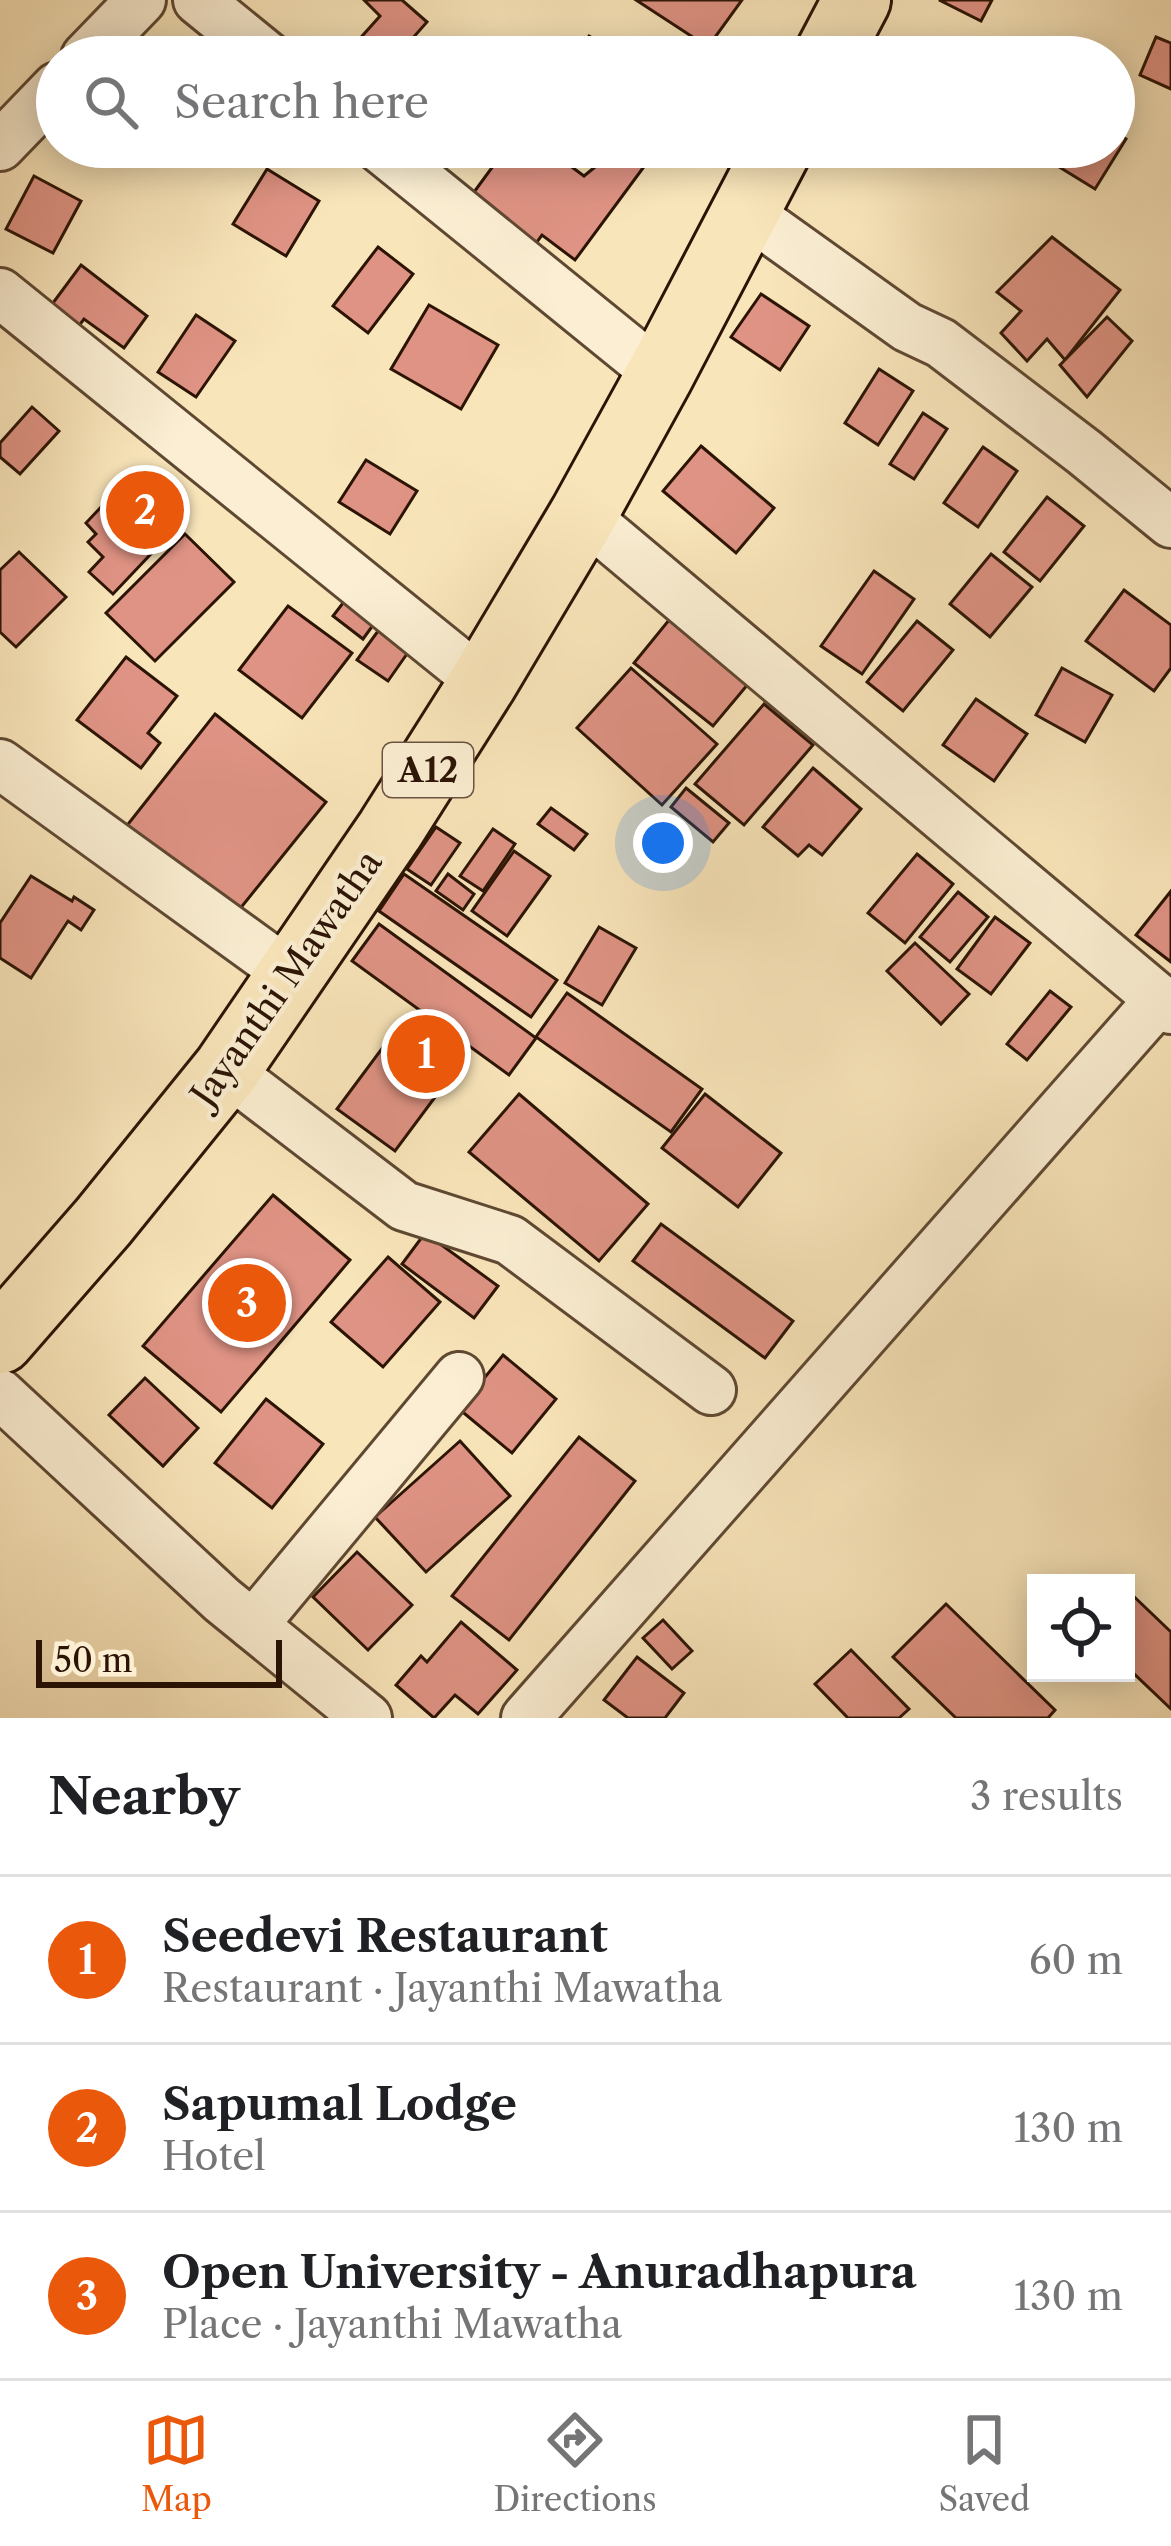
<!DOCTYPE html>
<meta charset="utf-8">
<style>
body{margin:0;font-family:"Libre Caslon Text",serif;background:#f2f2f2;color:#202124}
.controls{position:absolute;right:36px;bottom:36px;display:grid;overflow:hidden;border-radius:0px;box-shadow:0 6px 30px #0003}
.controls button{width:108px;height:108px;display:grid;place-items:center;padding:0;border:0;border-bottom:3px solid #e0e0e0;background:#fff;color:#202124;font:60px sans-serif}
.scale{position:absolute;left:36px;bottom:30px;width:246px;box-sizing:border-box;padding-left:12px;border:6px solid #2c1405;border-top:0;font-size:33px;line-height:42px;white-space:nowrap;color:#2c1405;-webkit-text-stroke:9px #fbeed2;paint-order:stroke}
.you{position:absolute;left:663px;top:843px;width:42px;height:42px;margin:-30px;border:9px solid #fff;border-radius:50%;background:#1a73e8;box-shadow:0 0 0 18px #1a73e833}
.badge{display:grid;place-items:center;width:78px;height:78px;border-radius:50%;background:#ea580c;color:#fff;font-size:39px;font-weight:700}
.pin{position:absolute;translate:-50% -50%;border:6px solid #fff;box-shadow:0 3px 12px #0006}
.list{margin:0;padding:0;list-style:none}
h2{display:flex;justify-content:space-between;align-items:center;height:156px;margin:0;padding:0 48px;font-size:51px}
h2 small{font-size:39px;font-weight:400;color:#757577}
.list li{display:grid;grid-template-columns:78px 1fr auto;gap:36px;align-items:center;box-sizing:border-box;height:168px;padding:0 48px;border-top:3px solid #e0e0e0}
.list b{display:block;font-size:45px;white-space:nowrap}
.list p{margin:0;font-size:39px;white-space:nowrap;color:#757577}
.list em{font-size:39px;font-style:normal;color:#757577}
.icon{flex:none;width:66px;height:66px;fill:none;stroke:currentColor;stroke-width:2;stroke-linecap:round;stroke-linejoin:round}
.map{position:relative;flex:none;width:1171px;height:1718px;overflow:hidden}
.search{position:absolute;background:#fff;box-shadow:0 6px 30px #0003;left:36px;right:36px;top:36px;height:132px;display:flex;align-items:center;gap:30px;box-sizing:border-box;padding:0 42px;border-radius:66px;color:#757577;font-size:45px}
.sheet{height:660px;background:#fff}
nav{display:flex;justify-content:space-around;align-items:center;box-sizing:border-box;height:168px;border-top:3px solid #e0e0e0;background:#fff;font-size:33px;color:#757577}
nav a{display:grid;justify-items:center;gap:6px}
nav .on{color:#ea580c}
.map>svg:first-child{display:block}
.building{fill:#df9384;stroke:#2c1405;stroke-width:3}
.lines{fill:none;stroke-linecap:round;stroke-linejoin:round}
.minor-casing{stroke:#5f4832;stroke-width:54}
.highway-casing{stroke:#2c1405;stroke-width:72}
.minor{stroke:#fbeed2;stroke-width:48}
.highway{stroke:#f9e5ba;stroke-width:66}
.labels{text-anchor:middle;dominant-baseline:central;stroke-width:9;stroke-linejoin:round;paint-order:stroke}
.shield{fill:#fbeed2;stroke:#6a5542;stroke-width:3}
.shield-label{font-size:33px;font-weight:bold;fill:#2c1405}
.street-label{font-size:36px;fill:#2c1405;stroke:#fbeed2}
</style>
<div class="map">
<svg width="1171" height="1718" viewBox="0 0 1171 1718">
<rect width="100%" height="100%" fill="#f9e5ba"/>
<filter id="stains"><feTurbulence type="fractalNoise" baseFrequency=".00167" numOctaves="4"/><feColorMatrix values="0 0 0 0 .2 0 0 0 0 .09 0 0 0 0 .02 0 0 0 .5 -.17"/></filter>
<radialGradient id="worn" r=".72"><stop offset=".6" stop-color="#630" stop-opacity="0"/><stop offset="1" stop-color="#630" stop-opacity=".3"/></radialGradient>
<g class="building">
<path d="M402,0L427,22L396,57H351L347,53L380,16L364,0Z"/>
<path d="M636,0H742L708,47Z"/>
<path d="M939,0H992L981,21Z"/>
<path d="M589,36L626,57H577Z"/>
<path d="M1156,37L1171,43V89L1140,75Z"/>
<path d="M1114,131L1126,139L1095,189L1056,165L1067,147H1114Z"/>
<path d="M507,147H545L584,176L617,149L643,168L575,260L542,235L531,250L466,203Z"/>
<path d="M267,169L319,201L286,256L233,224Z"/>
<path d="M34,176L81,201L53,253L6,229Z"/>
<path d="M1052,237L1120,290L1065,360L1047,339L1027,361L1001,333L1021,311L997,292Z"/>
<path d="M378,247L413,274L368,333L333,306Z"/>
<path d="M81,265L147,316L124,348L84,319L78,327L50,307Z"/>
<path d="M761,294L809,326L780,370L731,337Z"/>
<path d="M429,305L498,345L461,409L391,369Z"/>
<path d="M196,315L235,341L196,397L158,372Z"/>
<path d="M1107,317L1132,341L1087,397L1060,365Z"/>
<path d="M879,369L913,391L878,445L845,423Z"/>
<path d="M32,407L59,431L20,474L0,457V443Z"/>
<path d="M923,413L947,429L914,479L890,464Z"/>
<path d="M701,446L774,508L736,553L663,491Z"/>
<path d="M983,447L1017,471L978,527L944,503Z"/>
<path d="M366,460L417,491L390,534L339,502Z"/>
<path d="M119,488L135,502L146,490L167,509L152,524L166,538L113,594L89,572L103,557L88,542L96,534L86,523Z"/>
<path d="M1047,497L1084,526L1040,581L1004,552Z"/>
<path d="M185,534L234,582L155,661L106,613Z"/>
<path d="M19,552L66,597L16,647L0,632V570Z"/>
<path d="M991,554L1032,587L990,637L950,604Z"/>
<path d="M874,571L914,599L862,674L821,646Z"/>
<path d="M1124,590L1171,625V668L1154,691L1086,641Z"/>
<path d="M346,599L376,621L363,639L333,616Z"/>
<path d="M288,606L352,653L302,718L239,670Z"/>
<path d="M669,620L749,683L713,726L634,663Z"/>
<path d="M917,621L953,650L903,711L867,682Z"/>
<path d="M378,631L409,651L388,681L357,660Z"/>
<path d="M126,657L177,696L148,733L160,743L141,768L77,720Z"/>
<path d="M631,668L717,744L662,805L577,728Z"/>
<path d="M1062,668L1112,695L1085,742L1036,715Z"/>
<path d="M976,699L1027,734L994,781L943,745Z"/>
<path d="M764,704L813,745L744,825L695,784Z"/>
<path d="M215,714L326,802L235,915L125,828Z"/>
<path d="M813,768L861,809L822,855L809,845L798,856L763,827Z"/>
<path d="M686,788L729,823L713,842L671,807Z"/>
<path d="M551,808L587,834L574,850L538,824Z"/>
<path d="M436,827L460,843L431,885L407,869Z"/>
<path d="M493,829L515,844L483,891L460,876Z"/>
<path d="M514,851L550,876L507,936L472,911Z"/>
<path d="M917,854L953,884L905,943L868,913Z"/>
<path d="M404,874L557,980L531,1017L379,911Z"/>
<path d="M448,874L474,894L463,910L436,891Z"/>
<path d="M31,876L72,901L74,897L94,910L81,930L68,921L31,978L0,958V923Z"/>
<path d="M1171,891V962L1136,935Z"/>
<path d="M958,892L988,917L950,962L920,937Z"/>
<path d="M995,917L1030,943L991,994L957,969Z"/>
<path d="M379,924L536,1038L509,1075L352,961Z"/>
<path d="M599,927L636,948L602,1005L565,983Z"/>
<path d="M915,943L969,994L941,1024L887,971Z"/>
<path d="M1050,991L1071,1007L1027,1060L1007,1044Z"/>
<path d="M567,993L702,1089L671,1132L536,1037Z"/>
<path d="M392,1035L450,1077L395,1151L337,1109Z"/>
<path d="M519,1094L648,1204L599,1261L469,1152Z"/>
<path d="M705,1094L781,1153L738,1207L662,1148Z"/>
<path d="M273,1195L350,1260L221,1412L143,1346Z"/>
<path d="M661,1224L793,1321L765,1358L633,1261Z"/>
<path d="M425,1233L498,1286L474,1318L402,1264Z"/>
<path d="M388,1257L440,1302L383,1367L331,1322Z"/>
<path d="M503,1355L556,1399L512,1453L459,1409Z"/>
<path d="M145,1378L198,1428L163,1466L109,1415Z"/>
<path d="M266,1399L323,1444L272,1508L215,1463Z"/>
<path d="M579,1437L635,1481L509,1640L452,1596Z"/>
<path d="M460,1441L510,1496L426,1572L375,1517Z"/>
<path d="M357,1552L412,1605L368,1650L313,1597Z"/>
<path d="M1126,1589L1171,1632V1709L1126,1666Z"/>
<path d="M946,1604L1055,1710L1048,1718H956L893,1657Z"/>
<path d="M663,1620L692,1651L672,1669L643,1638Z"/>
<path d="M461,1622L517,1670L478,1714L455,1695L434,1718L396,1685L421,1656L427,1662Z"/>
<path d="M851,1650L909,1709L899,1718H848L815,1684Z"/>
<path d="M637,1657L684,1693L665,1718H628L604,1700Z"/>
</g>
<g class="lines">
<defs>
<g id="minor">
<path d="M198,0L268,57"/>
<path d="M86,57L141,0"/>
<path d="M0,146L57,87"/>
<path d="M379,147L660,375"/>
<path d="M745,211L907,327L941,343L1084,452L1171,523"/>
<path d="M0,293L483,683"/>
<path d="M583,515L1171,1009"/>
<path d="M0,764L290,974"/>
<path d="M226,1070L404,1206L510,1240L711,1390"/>
<path d="M0,1394L222,1600L367,1718"/>
<path d="M253,1625L459,1377"/>
<path d="M526,1718L1160,999"/>
</g>
<g id="highway">
<path d="M827,57L857,0"/>
<path d="M0,1340L103,1222L226,1070L390,830L483,683L583,515L660,375L779,147"/>
</g>
</defs>
<use href="#minor" class="minor-casing"/>
<use href="#highway" class="highway-casing"/>
<use href="#minor" class="minor"/>
<use href="#highway" class="highway"/>
</g>
<g class="labels">
<rect class="shield" x="383" y="743" width="90" height="54" rx="9"/>
<g class="shield-label">
<text x="428" y="770">A12</text>
</g>
<g class="street-label">
<text transform="translate(286 978) rotate(-55)">Jayanthi Mawatha</text>
</g>
</g>
<rect width="100%" height="100%" filter="url(#stains)"/>
<rect width="100%" height="100%" fill="url(#worn)"/>
</svg>
<div class="controls">
<button><svg class="icon" aria-label="locate" viewBox="0 0 24 24"><circle cx="12" cy="12" r="6"/><path d="M12 2v4M12 18v4M2 12h4M18 12h4"/></svg></button>
</div>
<div class="scale">50 m</div>
<div class="you"></div>
<div class="pin badge" style="left:426px;top:1054px">1</div>
<div class="pin badge" style="left:145px;top:510px">2</div>
<div class="pin badge" style="left:247px;top:1303px">3</div>
<div class="search"><svg class="icon" aria-label="search" viewBox="0 0 24 24"><circle cx="10" cy="10" r="6"/><path d="M15 15l6 6"/></svg>Search here</div>
</div>
<section class="sheet">
<h2>Nearby<small>3 results</small></h2>
<ul class="list">
<li><span class="badge">1</span><div><b>Seedevi Restaurant</b><p>Restaurant · Jayanthi Mawatha</p></div><em>60 m</em></li>
<li><span class="badge">2</span><div><b>Sapumal Lodge</b><p>Hotel</p></div><em>130 m</em></li>
<li><span class="badge">3</span><div><b>Open University - Anuradhapura</b><p>Place · Jayanthi Mawatha</p></div><em>130 m</em></li>
</ul>
</section>
<nav>
<a class="on"><svg class="icon" aria-label="map" viewBox="0 0 24 24"><path d="M3 6l6-2 6 2 6-2v14l-6 2-6-2-6 2zM9 4v14M15 6v14"/></svg>Map</a>
<a><svg class="icon" aria-label="directions" viewBox="0 0 24 24"><path d="M12 3l9 9-9 9-9-9zM9 14v-3h6M13 9l2 2-2 2"/></svg>Directions</a>
<a><svg class="icon" aria-label="saved" viewBox="0 0 24 24"><path d="M7 4h10v16l-5-4-5 4z"/></svg>Saved</a>
</nav>
